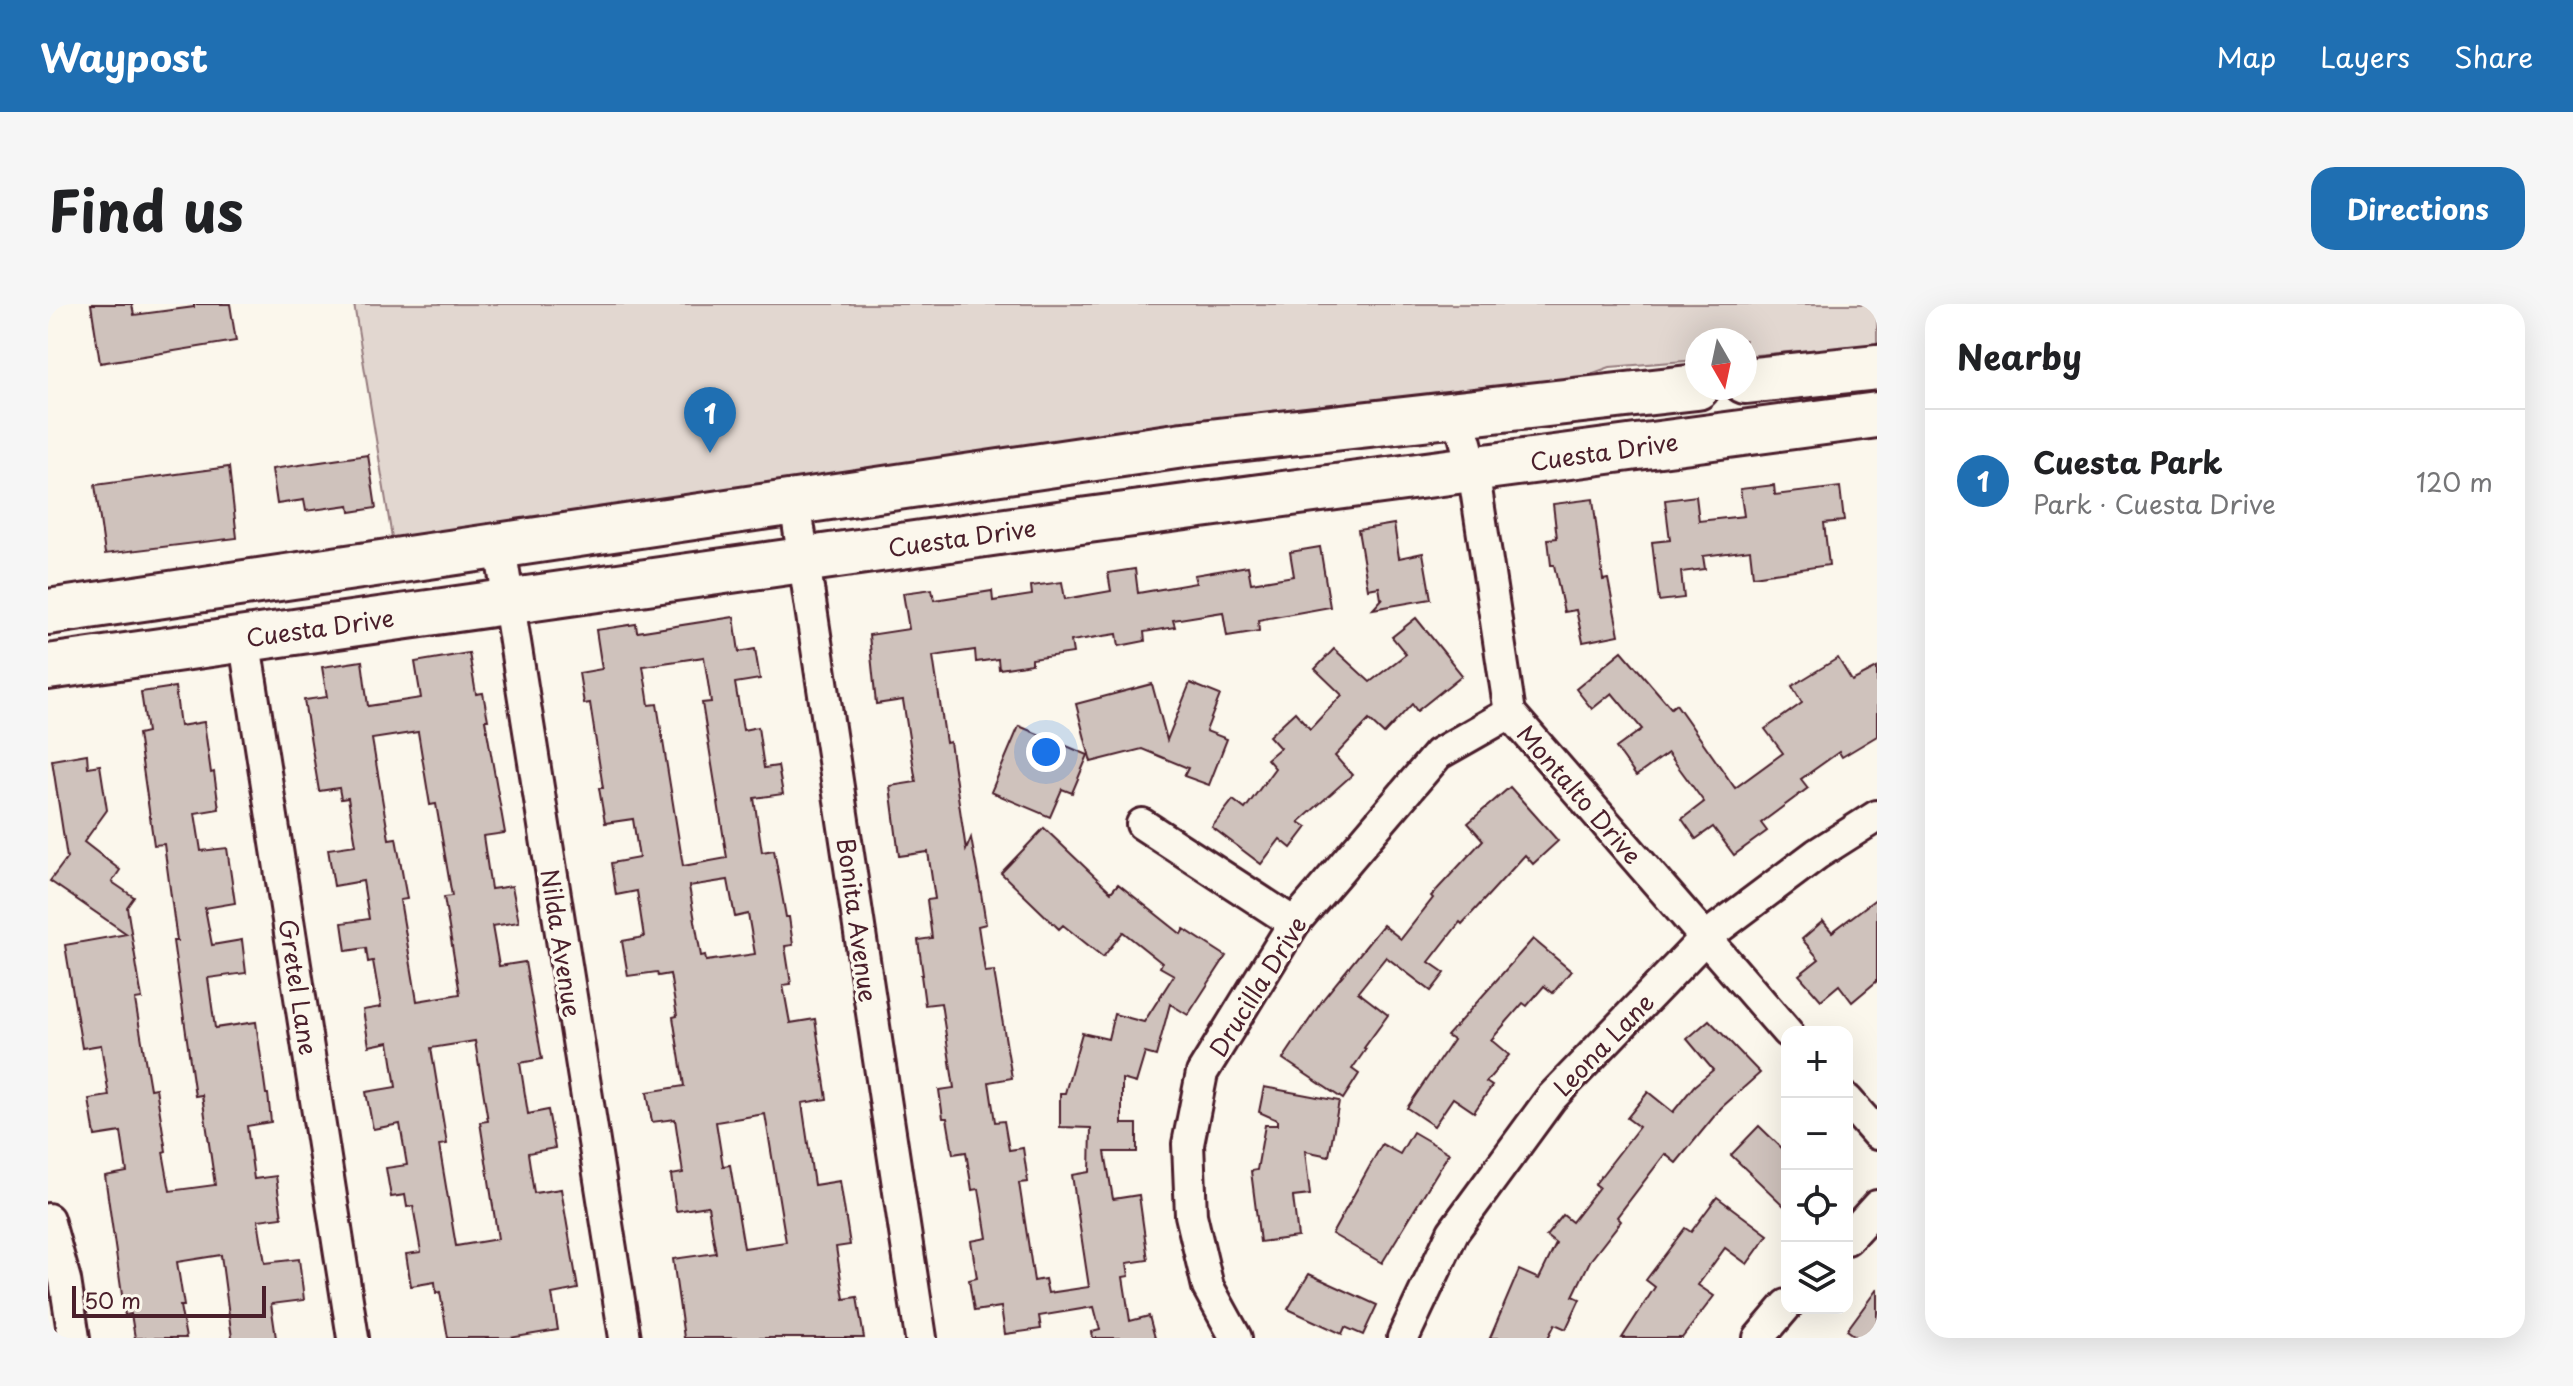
<!DOCTYPE html>
<meta charset="utf-8">
<style>
body{margin:0;font-family:"Playpen Sans",sans-serif;background:#f6f6f6;color:#202124}
.controls{position:absolute;right:24px;bottom:24px;display:grid;overflow:hidden;border-radius:16px;box-shadow:0 8px 32px #0002}
.controls button{width:72px;height:72px;display:grid;place-items:center;padding:0;border:0;border-bottom:2px solid #e0e0e0;background:#fff;color:#202124;font:40px sans-serif}
.compass{position:absolute;left:1637px;top:24px;width:72px;height:72px;border-radius:50%;background:#fff;box-shadow:0 8px 32px #0002;rotate:171deg}
.scale{position:absolute;left:24px;bottom:20px;width:194px;box-sizing:border-box;padding-left:8px;border:4px solid #4a1f2b;border-top:0;font-size:22px;line-height:28px;white-space:nowrap;color:#4a1f2b;-webkit-text-stroke:6px #fbf7ec;paint-order:stroke}
.you{position:absolute;left:998px;top:448px;width:28px;height:28px;margin:-20px;border:6px solid #fff;border-radius:50%;background:#1a73e8;box-shadow:0 0 0 12px #1a73e833}
.badge{display:grid;place-items:center;width:52px;height:52px;border-radius:50%;background:#1f6fb2;color:#fff;font-size:26px;font-weight:700}
.pin{position:absolute;translate:-50% -66px;filter:drop-shadow(0 2px 4px #0008)}
.pin::after{content:'';position:absolute;top:42px;width:28px;height:24px;background:inherit;clip-path:polygon(0 0,100% 0,50% 100%)}
.list{margin:0;padding:0;list-style:none}
h2{display:flex;justify-content:space-between;align-items:center;height:104px;margin:0;padding:0 32px;font-size:34px}
h2 small{font-size:26px;font-weight:400;color:#757577}
.list li{display:grid;grid-template-columns:52px 1fr auto;gap:24px;align-items:center;box-sizing:border-box;height:144px;padding:0 32px;border-top:2px solid #e0e0e0}
.list b{display:block;font-size:30px;white-space:nowrap}
.list p{margin:0;font-size:26px;white-space:nowrap;color:#757577}
.list em{font-size:26px;font-style:normal;color:#757577}
.icon{flex:none;width:44px;height:44px;fill:none;stroke:currentColor;stroke-width:2;stroke-linecap:round;stroke-linejoin:round}
.map{position:relative;flex:none;width:1829px;height:1034px;overflow:hidden;border-radius:24px}
header{display:flex;align-items:center;gap:48px;box-sizing:border-box;height:112px;padding:0 40px;background:#1f6fb2;color:#fff}
header strong{font-size:38px}
nav{display:flex;gap:44px;margin-inline-start:auto;font-size:28px}
.intro{display:flex;align-items:center;justify-content:space-between;box-sizing:border-box;height:192px;padding:0 48px}
h1{margin:0;font-size:56px}
.button{padding:20px 36px;border-radius:24px;background:#1f6fb2;color:#fff;font-size:28px;font-weight:700}
main{display:flex;gap:48px;padding:0 48px}
aside{flex:1;background:#fff;border-radius:24px;box-shadow:0 8px 32px #0002}
.map>svg:first-child{display:block}
.green{fill:#e2d7d0;stroke:#967b7e;stroke-width:2}
.building{fill:#cfc2bc;stroke:#4a1f2b;stroke-width:2;fill-rule:evenodd}
.lines{fill:none;stroke-linecap:round;stroke-linejoin:round}
.street-casing{stroke:#4a1f2b;stroke-width:36}
.secondary-casing{stroke:#4a1f2b;stroke-width:50}
.street{stroke:#fbf7ec;stroke-width:30}
.secondary{stroke:#fbf7ec;stroke-width:44}
.labels{text-anchor:middle;dominant-baseline:central;stroke-width:7;stroke-linejoin:round;paint-order:stroke}
.street-label{font-size:24px;fill:#4a1f2b;stroke:#fbf7ec}
</style>
<header>
<strong>Waypost</strong>
<nav><a>Map</a><a>Layers</a><a>Share</a></nav>
</header>
<div class="intro"><h1>Find us</h1><a class="button">Directions</a></div>
<main>
<div class="map">
<svg width="1829" height="1034" viewBox="0 0 1829 1034">
<rect width="100%" height="100%" fill="#fbf7ec"/>
<filter id="ink" filterUnits="userSpaceOnUse"><feTurbulence type="fractalNoise" baseFrequency=".0125" numOctaves="2"/><feDisplacementMap in="SourceGraphic" scale="16" xChannelSelector="R" yChannelSelector="G"/><feConvolveMatrix kernelMatrix="1 2 1 2 8 2 1 2 1" color-interpolation-filters="sRGB"/></filter>
<g filter="url(#ink)">
<path class="green" d="M306,0H1829V40L1697,52V36H1649V56L1562,63L1537,72L345,240Z"/>
<g class="building">
<path d="M43,0H84L86,11L146,3V0H182L188,37L52,59Z"/>
<path d="M320,151L328,204L302,208L301,201L258,207L256,196L229,200L224,165Z"/>
<path d="M181,163L189,234L57,250L47,181Z"/>
<path d="M1726,181L1727,191L1792,183L1796,217L1776,219L1781,261L1705,272L1702,246L1655,252L1657,265L1633,268L1636,294L1611,297L1604,238L1622,236L1617,196L1648,192L1651,217L1696,212L1692,185Z"/>
<path d="M1545,195L1555,276L1560,275L1571,331L1535,338L1528,306L1516,308L1506,261H1503L1500,235L1509,234L1505,200Z"/>
<path d="M1346,220L1351,254L1375,249L1383,295L1325,305L1335,294L1333,295L1331,283L1320,285L1310,226Z"/>
<path d="M1272,243L1282,303L1210,316L1211,327L1179,332L1175,308L1125,316L1127,323L1096,328L1097,337L1071,342L1069,330L1023,337L1025,349L984,355V360L951,365L950,355L928,358L927,346L885,352L898,439L902,438L918,546L923,534L933,589L938,620L930,622L937,668L946,667L964,774L941,778L947,818L956,817L961,846L975,844L980,878L971,879L986,977L997,975L1000,989L1041,983L1024,871L1042,868L1043,824L1012,823V789H1017L1034,729L1060,735L1066,710L1096,718L1126,671L1112,663L1114,659L1075,628L1055,653L1015,621L1011,625L953,569L996,524L1063,588L1070,580L1133,630L1136,625L1178,652L1140,711L1122,700L1108,752L1097,749L1088,779L1074,775V820H1089V848H1057L1065,895L1091,891L1100,956L1079,959L1081,972L1075,973L1082,1017L1101,1012L1107,1034H1045L1044,1028L1052,1026L1046,1003L991,1012L993,1025L957,1030L953,1003L926,1007L921,976L929,974L923,937L939,934L931,885L924,886L918,848L905,850L899,814H895L891,786L906,784L893,699L877,701L873,671H875L870,636L884,634L879,596L887,595L880,548L851,552L842,482L868,478L855,396L828,400L821,331L861,325L855,289L884,285L886,296L944,287L945,297L984,291L983,282L1014,278L1017,295L1063,287L1060,269L1087,265L1090,289L1148,279L1146,271L1200,262L1203,279L1246,272L1242,248Z"/>
<path d="M686,313L691,348L707,345L712,375L687,379L695,426L710,423L716,464L730,462L735,490L706,494L714,548L726,546L738,613H741L745,641L737,642L743,680L735,681L742,719L767,715L779,795L754,799L766,881L792,877L802,941L788,943L796,995L809,993L816,1034H636L625,955L668,949L660,902L628,907L623,871L635,869L627,815L604,818L599,788L636,782L625,713L629,712L622,670L610,672L609,668L580,672L574,637L596,633L589,587L568,591L563,559L591,554L585,515L557,519L551,484H555L542,399L536,400L531,369L554,365L548,326L588,320L589,328ZM656,353L663,398L654,399L679,554L635,562L609,400L601,401L595,362ZM680,576L687,613L700,610L707,650L658,657L657,651L653,652L641,582ZM717,810L738,938L696,944L682,861L675,862L668,818Z"/>
<path d="M1368,314L1414,371L1369,407L1364,400L1336,430L1321,416L1287,452L1304,471L1251,518L1259,523L1243,544L1232,535L1213,560L1164,523L1185,496L1197,505L1227,464L1219,455L1232,444L1221,432L1247,408L1262,425L1294,391L1267,365L1286,345L1322,378L1358,350L1344,333Z"/>
<path d="M1574,347L1623,404L1628,400L1687,484L1735,449L1717,425L1754,399L1744,382L1790,354L1804,377L1829,364V432L1794,453L1791,448L1753,475L1760,484L1713,519L1719,527L1686,551L1665,523L1648,535L1634,515L1656,498L1620,449L1588,472L1568,444L1594,425L1564,389L1544,405L1528,385Z"/>
<path d="M421,349L428,390L435,389L440,416H437L457,529L435,532L443,585L464,582L471,618L444,622L451,662L477,658L494,755L472,759L480,810L500,806L507,844L480,849L486,889L513,885L530,985L504,990L510,1026L462,1034H400L392,988L388,989L387,978L363,982L358,950L373,948L365,902L359,903L357,891L343,893L338,864L359,861L352,820L325,825L318,788L348,783L341,738L321,742L315,706L333,703L325,657L320,658L318,644L298,647L294,619L321,615L315,577L286,582L280,545L308,541L300,494L293,495L291,484L271,487L256,396L279,393L274,363L314,357L320,402L373,394L367,358ZM370,428L382,501L388,500L404,592L396,593L412,690L369,697L352,596L359,595L348,534L341,535L324,435ZM427,737L440,817L432,818L450,935L408,942L391,841L399,840L383,744Z"/>
<path d="M1142,379L1172,391L1158,427L1179,435L1161,481L1136,472L1140,464L1094,445L1043,458L1028,400L1104,380L1119,436Z"/>
<path d="M127,383L132,422L156,418L163,469L166,468L171,505L147,509L153,547L179,544L187,599L157,604L164,641L194,636L198,669L160,674L167,724L208,718L218,790H220L223,818L199,822L206,875L228,872L234,913L210,916L217,959L251,955L256,996L223,1000L228,1034H184L173,951L129,958L136,1002H132L138,1034H87L83,1010L77,1012L57,872L79,868L73,828L47,832L41,795L61,792L53,741L34,744L17,641L79,630L2,577L19,554L4,456L39,450L40,463L52,461L59,506L36,538L72,566L64,578L86,593L79,603L94,695L87,696L102,785L108,784L118,847L115,848L122,887L167,881L154,791L147,792L125,637H129L116,540L106,541L90,430L99,428L93,388Z"/>
<path d="M971,422L1040,451L1024,489L1014,485L1002,513L943,488Z"/>
<path d="M1462,483L1510,537L1485,560L1477,551L1414,620L1412,618L1381,658L1397,669L1383,687L1338,653L1310,688L1340,711L1316,744L1318,745L1304,765L1311,770L1295,795L1235,755L1276,694L1335,621L1353,635L1385,594L1383,592L1435,536L1420,519Z"/>
<path d="M1829,594V677L1804,698L1791,681L1773,696L1751,671L1771,655L1754,635L1775,617L1784,628Z"/>
<path d="M1485,635L1523,667L1505,689L1496,682L1479,702L1475,699L1443,736L1461,751L1438,778L1444,782L1426,808L1405,794L1386,822L1359,804L1405,736L1399,732Z"/>
<path d="M1661,716L1712,769L1673,804L1628,859L1617,850L1569,913L1573,917L1542,957L1525,992L1532,995L1518,1025L1507,1020L1500,1034H1442L1471,966L1491,975L1508,940L1498,932L1515,911L1524,918L1551,883L1547,880L1591,823L1579,814L1600,788L1625,808L1646,782L1665,766L1639,735Z"/>
<path d="M1216,783L1291,797L1281,852L1257,847L1262,891L1245,893L1250,933L1212,938L1203,867L1209,866L1217,821H1229V816L1211,808Z"/>
<path d="M1711,822L1739,849V905L1683,851Z"/>
<path d="M1365,828L1401,849L1334,959L1284,930L1334,840L1352,850Z"/>
<path d="M1669,893L1720,931L1699,960L1677,944L1650,981L1666,992L1634,1034H1574L1607,983L1598,976L1637,924L1643,928Z"/>
<path d="M1261,970L1329,1001L1315,1031L1297,1023L1294,1030L1240,1005Z"/>
<path d="M1829,985V1034H1810L1799,1026Z"/>
</g>
<g class="lines">
<defs>
<g id="street">
<path d="M1410,109L1425,165L1462,409L1739,728"/>
<path d="M747,198L873,1034"/>
<path d="M452,243L577,1034"/>
<path d="M196,333L305,1034"/>
<path d="M1094,520L1246,619"/>
<path d="M1799,796L1829,830"/>
<path d="M0,915L17,976L26,1034"/>
<path d="M1799,935L1829,902"/>
<path d="M1188,1034L1160,983L1143,911L1140,840L1154,769L1246,619L1390,450L1462,409"/>
<path d="M1355,1034L1405,928L1503,794L1657,634L1769,550L1829,512"/>
<path d="M1711,1034L1739,1001"/>
</g>
<g id="secondary">
<path d="M1697,77L1829,63"/>
<path d="M0,308L1135,141L1649,83"/>
<path d="M0,363L965,226L1829,111"/>
</g>
</defs>
<use href="#street" class="street-casing"/>
<use href="#secondary" class="secondary-casing"/>
<use href="#street" class="street"/>
<use href="#secondary" class="secondary"/>
</g>
</g>
<g class="labels">
<g class="street-label">
<text transform="translate(1556 147) rotate(-8)">Cuesta Drive</text>
<text transform="translate(914 233) rotate(-8)">Cuesta Drive</text>
<text transform="translate(272 323) rotate(-8)">Cuesta Drive</text>
<text transform="translate(1532 490) rotate(49)">Montalto Drive</text>
<text transform="translate(810 616) rotate(82)">Bonita Avenue</text>
<text transform="translate(514 639) rotate(81)">Nilda Avenue</text>
<text transform="translate(1209 682) rotate(-58)">Drucilla Drive</text>
<text transform="translate(251 683) rotate(81)">Gretel Lane</text>
<text transform="translate(1555 740) rotate(-46)">Leona Lane</text>
</g>
</g>
</svg>
<div class="controls">
<button>+</button>
<button>−</button>
<button><svg class="icon" aria-label="locate" viewBox="0 0 24 24"><circle cx="12" cy="12" r="6"/><path d="M12 2v4M12 18v4M2 12h4M18 12h4"/></svg></button>
<button><svg class="icon" aria-label="layers" viewBox="0 0 24 24"><path d="M12 4l9 5-9 5-9-5zM3 14l9 5 9-5"/></svg></button>
</div>
<svg class="compass" viewBox="-18 -18 36 36"><path d="M0-13l5 13h-10z" fill="#e53935"/><path d="M0 13l5-13h-10z" fill="#757577"/></svg>
<div class="scale">50 m</div>
<div class="you"></div>
<div class="pin badge" style="left:662px;top:149px">1</div>
</div>
<aside>
<h2>Nearby<small></small></h2>
<ul class="list">
<li><span class="badge">1</span><div><b>Cuesta Park</b><p>Park · Cuesta Drive</p></div><em>120 m</em></li>
</ul>
</aside>
</main>
